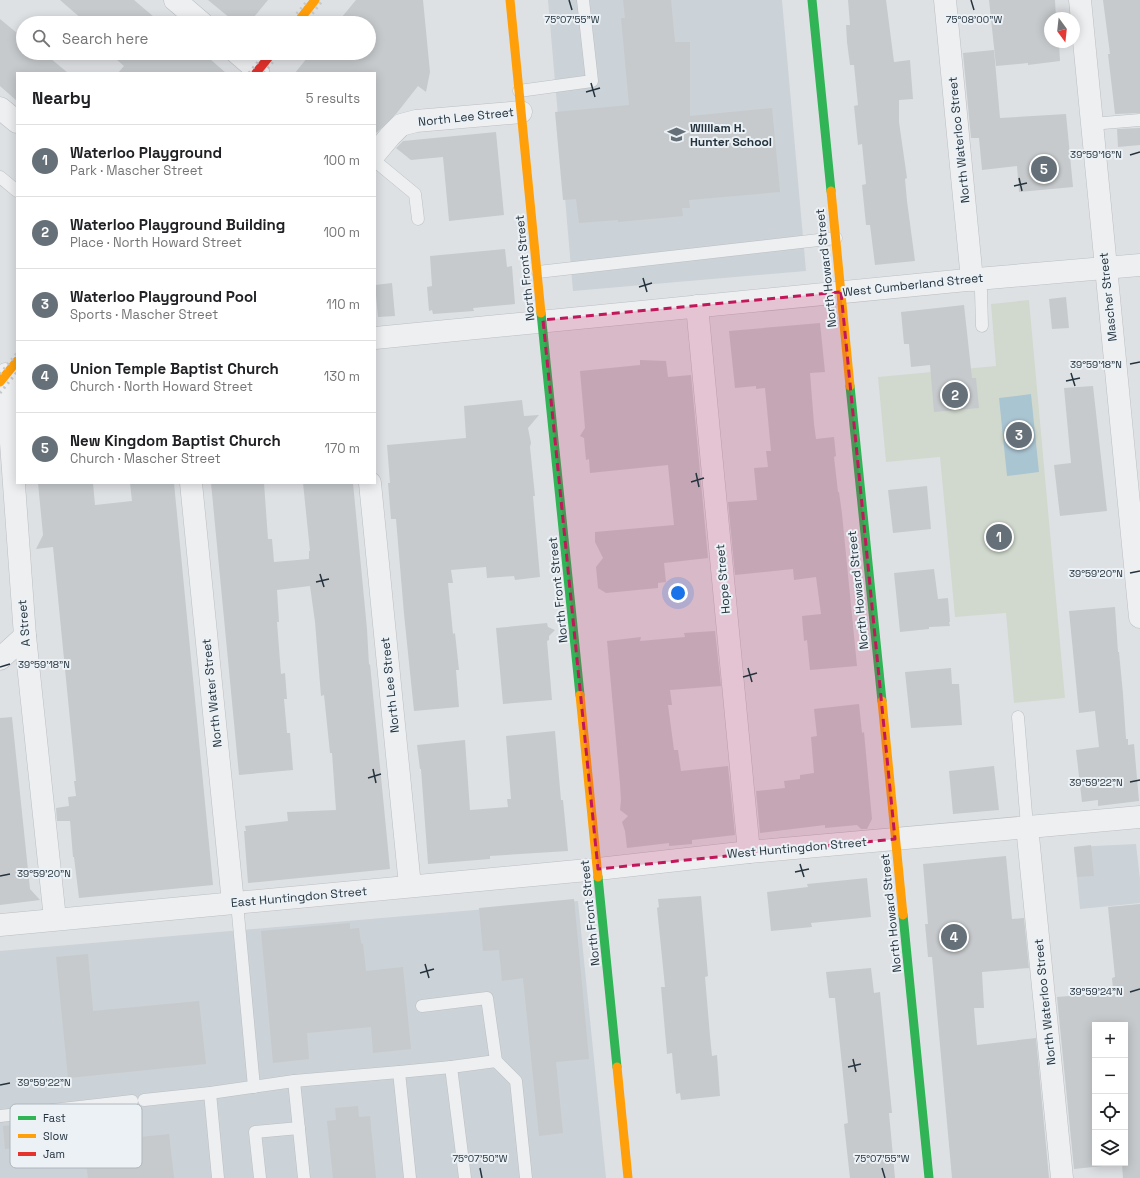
<!DOCTYPE html>
<meta charset="utf-8">
<style>
body{margin:0;font-family:"Space Grotesk",sans-serif;background:#f6f6f6;color:#202124}
.controls{position:absolute;right:12px;bottom:12px;display:grid;overflow:hidden;border-radius:0px;box-shadow:0 2px 10px #0003}
.controls button{width:36px;height:36px;display:grid;place-items:center;padding:0;border:0;border-bottom:1px solid #e0e0e0;background:#fff;color:#202124;font:20px sans-serif}
.compass{position:absolute;left:1044px;top:12px;width:36px;height:36px;border-radius:50%;background:#fff;box-shadow:0 2px 10px #0003;rotate:165deg}
.you{position:absolute;left:678px;top:593px;width:14px;height:14px;margin:-10px;border:3px solid #fff;border-radius:50%;background:#1a73e8;box-shadow:0 0 0 6px #1a73e833}
.badge{display:grid;place-items:center;width:26px;height:26px;border-radius:50%;background:#657078;color:#fff;font-size:13px;font-weight:700}
.pin{position:absolute;translate:-50% -50%;border:2px solid #fff;box-shadow:0 1px 4px #0006}
.list{margin:0;padding:0;list-style:none}
h2{display:flex;justify-content:space-between;align-items:center;height:52px;margin:0;padding:0 16px;font-size:17px}
h2 small{font-size:13px;font-weight:400;color:#757577}
.list li{display:grid;grid-template-columns:26px 1fr auto;gap:12px;align-items:center;box-sizing:border-box;height:72px;padding:0 16px;border-top:1px solid #e0e0e0}
.list b{display:block;font-size:15px;white-space:nowrap}
.list p{margin:0;font-size:13px;white-space:nowrap;color:#757577}
.list em{font-size:13px;font-style:normal;color:#757577}
.icon{flex:none;width:22px;height:22px;fill:none;stroke:currentColor;stroke-width:2;stroke-linecap:round;stroke-linejoin:round}
.map{position:relative;flex:none;width:1140px;height:1178px;overflow:hidden}
.search{position:absolute;background:#fff;box-shadow:0 2px 10px #0003;left:16px;top:16px;width:360px;height:44px;display:flex;align-items:center;gap:10px;box-sizing:border-box;padding:0 14px;border-radius:22px;color:#757577;font-size:15px}
.panel{position:absolute;background:#fff;box-shadow:0 2px 10px #0003;left:16px;top:72px;width:360px;height:412px;border-radius:0px}
.map>svg:first-child{display:block}
.built{fill:#cbd2d8}
.green{fill:#d1d9ce}
.water{fill:#aac5d2}
.building{fill:#c6cacc;fill-rule:evenodd}
.lines{fill:none;stroke-linecap:round;stroke-linejoin:round}
.lane-casing{stroke:#bcbfc2;stroke-width:13}
.street-casing{stroke:#bcbfc2;stroke-width:23}
.lane{stroke:#edeff1;stroke-width:12}
.street{stroke:#edeff1;stroke-width:22}
.fast{stroke:#30b455;stroke-width:9}
.slow{stroke:#ff9f0a;stroke-width:9}
.jam{stroke:#e5322d;stroke-width:9}
.rail{stroke:#c6c9cc;stroke-width:3;stroke-dasharray:2 4;stroke-linecap:butt}
.marked{fill:#c2185b;fill-opacity:0.2;stroke:#c2185b;stroke-width:3;stroke-dasharray:8 5;stroke-linejoin:round}
.ticks{fill:none;stroke:#24333e;stroke-width:1.5}
.labels{text-anchor:middle;dominant-baseline:central;stroke-width:4;stroke-linejoin:round;paint-order:stroke}
.street-label{font-size:12px;fill:#24333e;stroke:#ebf1f5}
.poi-label{font-size:12px;font-weight:bold;fill:#24333e;stroke:#ebf1f5;text-anchor:start}
.key{fill:#ebf1f5;stroke:#afb8be;stroke-width:1}
.key-label{font-size:11px;fill:#24333e}
.ticks-label{font-size:10px;text-anchor:middle;fill:#24333e;stroke:#ebf1f5;stroke-width:4;stroke-linejoin:round;paint-order:stroke}
</style>
<div class="map">
<svg width="1140" height="1178" viewBox="0 0 1140 1178">
<rect width="100%" height="100%" fill="#dee1e4"/>
<g class="built">
<path d="M548,0H782L806,271L573,291Z"/>
<path d="M1136,844L1140,879V903L1080,909L1074,847Z"/>
<path d="M578,901L606,1178H0V951Z"/>
</g>
<path class="green" d="M1029,300L1065,698L1014,703L1006,613L955,617L940,457L886,462L878,377L996,366L991,304Z"/>
<path class="water" d="M1031,394L1039,472L1007,476L999,398Z"/>
<g class="building">
<path d="M60,0H134L154,17L149,23H80L83,20Z"/>
<path d="M208,0H268L249,23H236Z"/>
<path d="M356,0H423L430,72L426,92L418,86L396,114L375,134V73H295L311,53H369V23H337Z"/>
<path d="M623,0H671L675,42H690V116L772,108L780,192L689,200L690,208H682L683,216L618,222V220L579,223L576,199L563,200L555,112L629,105L621,18H625Z"/>
<path d="M848,0H886L894,62L910,60L913,99L899,100V122L907,178L905,179L907,201L915,261L875,265L870,225H866L862,185L866,184L862,144L858,145L854,106L858,105L854,65H850L847,42L846,25H850Z"/>
<path d="M989,0H1055L1056,18H1050V42H1059L1060,61L1028,65V63L996,66Z"/>
<path d="M1103,0H1140V113L1115,114L1108,54H1110Z"/>
<path d="M0,19L23,38V53H44L68,73H17V101L0,86Z"/>
<path d="M994,50L1000,118L1066,114L1073,187L1019,192L1017,166L982,170L979,138H971L963,53Z"/>
<path d="M109,53H203L226,73H118L124,66Z"/>
<path d="M1140,128V145L1118,147L1117,129Z"/>
<path d="M496,132L504,215L449,221L443,157L411,160L396,148L403,141Z"/>
<path d="M505,249L507,267L512,266L515,304L473,308L474,311L433,314L432,310L429,311L427,287L432,286L430,256Z"/>
<path d="M392,283L395,316L378,317L375,285Z"/>
<path d="M1066,297L1069,328L1052,329L1049,299Z"/>
<path d="M964,305L972,378H976L979,408L934,412L930,365L911,367L909,344H904L901,312Z"/>
<path d="M820,323L825,372L810,373L814,424L816,439L834,437L836,456L834,457L838,492H839L842,514L857,666L810,670L807,640L804,641L802,616L821,614L816,577L794,580L793,569L735,575L728,502L757,500L754,468L768,467L766,451H771L765,388L756,389V386L735,388L729,331Z"/>
<path d="M640,360L666,361L668,377L691,375L708,558L664,563L666,582L658,583V588L606,593L598,588L596,567L603,558L595,542V532L674,525L668,465L590,473L589,459L586,460L584,438L580,436L585,428L580,371L640,365Z"/>
<path d="M1093,386L1107,511L1060,516L1054,465L1071,463L1064,388Z"/>
<path d="M522,400L524,416L539,415L528,428L531,443L530,447L535,496H533L540,577L515,580L514,576L487,578L486,567L451,570L453,583H448L453,634L455,633L459,670H456L459,707L414,711L404,614L396,519H391L388,483H390L387,445L466,438L464,406Z"/>
<path d="M38,483H93L95,505L132,501L130,483H174L213,885L79,898L74,857H73L70,821H57L56,808L69,806L68,797L76,796L74,781H76L53,547L36,549L43,535Z"/>
<path d="M211,483H264L268,539H272L274,562L309,559V551H310L303,483H353L367,629L369,665L370,664L390,869L248,883L244,831H246L245,826L288,821L287,812L336,810L332,753H330L324,695L321,696L315,622L310,586L277,590L279,622H277L281,674L285,673L287,699H284L287,733H290L293,770L239,775Z"/>
<path d="M927,486L931,529L893,533L888,490Z"/>
<path d="M934,569L938,599L948,598L950,622H949L950,626L929,627V629L900,632L894,573Z"/>
<path d="M1115,607L1118,652H1119L1123,694L1126,739H1128V745L1134,744L1139,801L1098,806V800L1082,802L1076,750L1099,747L1095,711L1079,713L1069,611Z"/>
<path d="M547,623L548,627L555,630L549,636V640L547,641L552,700L503,704L496,628Z"/>
<path d="M715,631L721,686L670,690L672,705H668L674,750H678L681,771L728,766L735,835L692,840V844L669,846V843L627,848L625,831L622,822L628,816L620,810L621,800L620,784L607,641L641,637L640,641L685,637L684,633Z"/>
<path d="M951,668L952,684H959L962,725L911,728L905,672Z"/>
<path d="M859,704L862,733L864,732L872,819L867,829H861L857,825L825,828V825L760,833L756,791L785,788L784,781L800,779V775L814,773L811,737L817,736L814,709Z"/>
<path d="M12,717L30,889L40,900L0,905V718Z"/>
<path d="M555,731L561,800H563L568,851L490,856V859L428,864L421,769H420L417,745L465,740L470,810L508,807L507,799H511L506,736Z"/>
<path d="M994,766L999,810L953,814L949,771Z"/>
<path d="M1091,845L1094,876L1077,877L1074,847Z"/>
<path d="M1006,856L1012,919L1024,918L1029,968L982,972L984,1008H974L977,1045L1036,1038L1049,1178H952L932,957H928L925,924H928L923,864Z"/>
<path d="M867,878L871,917L811,923L812,927L771,931L767,892L808,887L807,884Z"/>
<path d="M701,896L708,976L705,977L710,1036L712,1056L717,1055L720,1096L681,1100L680,1093L676,1094L672,1053L667,1054L661,987H665L657,908L659,907L658,899Z"/>
<path d="M574,899L589,1059L556,1062L563,1133L539,1136L523,978L502,981L499,950L483,951L479,908Z"/>
<path d="M1140,904V1178H1123L1122,1164L1074,1169L1057,997L1106,993L1105,990L1113,989L1112,978L1115,977L1108,907ZM1095,1025H1125V1163H1095Z"/>
<path d="M350,923V929L359,928L361,943L363,944L366,971L403,967L411,1049L373,1053L371,1027L307,1033L309,1059L273,1063L261,931Z"/>
<path d="M88,954L93,1011L199,1001L206,1064L68,1078L56,957Z"/>
<path d="M871,968L874,993L880,992L892,1113H889L895,1178H850L844,1124L848,1123L835,998H829L826,972Z"/>
<path d="M358,1106L359,1117L370,1116L376,1178H333L327,1121L336,1120L335,1108Z"/>
<path d="M31,1124L33,1146L5,1149L3,1126Z"/>
<path d="M169,1134L174,1178H88L86,1162L123,1158L121,1139Z"/>
</g>
<g class="lines">
<defs>
<g id="lane">
<path d="M519,91L592,81L583,0"/>
<path d="M1091,124L1140,120"/>
<path d="M375,161L415,194L418,219"/>
<path d="M0,177L17,191"/>
<path d="M538,272L836,238"/>
<path d="M977,279L981,291L982,326"/>
<path d="M1018,717L1027,826"/>
<path d="M237,903L254,1087"/>
<path d="M422,1006L487,998L496,1061L451,1067L465,1178"/>
<path d="M496,1061L516,1081L526,1178"/>
<path d="M294,1081L304,1178"/>
<path d="M210,1093L218,1178"/>
<path d="M144,1100L210,1093L294,1081L399,1072"/>
<path d="M0,1116L132,1101"/>
<path d="M260,1178L255,1132L299,1128"/>
<path d="M410,1178L399,1072L451,1067"/>
</g>
<g id="street">
<path d="M175,0L202,23"/>
<path d="M945,0L972,280"/>
<path d="M1080,0L1140,617"/>
<path d="M237,53L258,71"/>
<path d="M0,108L17,122"/>
<path d="M375,154L390,136L401,125L416,121L521,112"/>
<path d="M697,306L749,852"/>
<path d="M375,338L977,279L1140,265"/>
<path d="M6,374L25,636L55,919"/>
<path d="M191,483L233,903"/>
<path d="M370,483L410,886"/>
<path d="M0,659L25,636"/>
<path d="M1027,826L1062,1178"/>
<path d="M0,925L598,869L749,852L1140,817"/>
</g>
</defs>
<use href="#lane" class="lane-casing"/>
<use href="#street" class="street-casing"/>
<use href="#lane" class="lane"/>
<use href="#street" class="street"/>
<g class="fast">
<path d="M812,0L831,191"/>
<path d="M541,313L580,695"/>
<path d="M850,386L882,701"/>
<path d="M598,877L617,1067"/>
<path d="M903,915L929,1178"/>
</g>
<g class="slow">
<path d="M510,0L541,313"/>
<path d="M297,23L315,0"/>
<path d="M831,191L850,386"/>
<path d="M0,382L17,361"/>
<path d="M580,695L598,877"/>
<path d="M882,701L903,915"/>
<path d="M617,1067L628,1178"/>
</g>
<path class="jam" d="M256,73L272,53"/>
<g class="rail">
<path d="M289,23L308,0"/>
<path d="M305,23L323,0"/>
<path d="M249,73L265,53"/>
<path d="M264,73L280,53"/>
<path d="M0,374L17,353"/>
<path d="M0,393L17,372"/>
</g>
</g>
<path class="marked" d="M841,292L895,839L598,869L543,320Z"/>
<path class="ticks" d="M569,0L572,10M971,0L974,10M591,83L595,97M586,92L600,88M1130,155L1140,152M1019,178L1022,191M1014,186L1027,183M643,278L647,292M639,287L652,283M1130,364L1140,362M1071,373L1075,386M1066,381L1080,378M696,473L699,487M691,482L704,478M1130,573L1140,571M320,574L324,587M316,582L329,579M0,667L10,664M748,668L752,682M743,677L757,673M373,769L376,783M368,778L381,774M1130,782L1140,780M800,864L804,877M795,872L809,869M0,876L10,874M425,964L429,978M420,973L434,969M1130,992L1140,989M853,1059L856,1072M848,1067L861,1064M0,1085L10,1083M480,1168L482,1178M882,1168L885,1178"/>
<defs>
<symbol id="school-bare" viewBox="-9 -9 18 18"><path d="M0-5L7-2L0 1L-7-2ZM-4 1L0 2.5L4 1V4Q0 6-4 4Z" fill="#657078" stroke="#ebf1f5" stroke-width="2.5" paint-order="stroke"/></symbol>
</defs>
<g fill-rule="evenodd">
<use href="#school-bare" x="664" y="122" width="25" height="25"/>
</g>
<g class="labels">
<g class="street-label">
<text transform="translate(466 117) rotate(-6)">North Lee Street</text>
<text transform="translate(959 140) rotate(-96)">North Waterloo Street</text>
<text transform="translate(525 268) rotate(-96)">North Front Street</text>
<text transform="translate(826 268) rotate(-96)">North Howard Street</text>
<text transform="translate(913 285) rotate(-6)">West Cumberland Street</text>
<text transform="translate(1108 297) rotate(-96)">Mascher Street</text>
<text transform="translate(723 579) rotate(-95)">Hope Street</text>
<text transform="translate(558 590) rotate(-96)">North Front Street</text>
<text transform="translate(858 590) rotate(-96)">North Howard Street</text>
<text transform="translate(24 623) rotate(-95)">A Street</text>
<text transform="translate(390 685) rotate(-96)">North Lee Street</text>
<text transform="translate(212 693) rotate(-96)">North Water Street</text>
<text transform="translate(797 848) rotate(-5)">West Huntingdon Street</text>
<text transform="translate(299 897) rotate(-5)">East Huntingdon Street</text>
<text transform="translate(590 913) rotate(-96)">North Front Street</text>
<text transform="translate(891 913) rotate(-96)">North Howard Street</text>
<text transform="translate(1045 1002) rotate(-96)">North Waterloo Street</text>
</g>
<g class="poi-label">
<text x="690" y="128">William H.<tspan x="690" dy="14">Hunter School</tspan></text>
</g>
</g>
<rect x="10" y="1104" width="132" height="64" rx="6" class="key"/>
<rect x="18" y="1116" width="18" height="4" fill="#30b455"/>
<rect x="18" y="1134" width="18" height="4" fill="#ff9f0a"/>
<rect x="18" y="1152" width="18" height="4" fill="#e5322d"/>
<g class="key-label">
<text x="43" y="1122">Fast</text>
<text x="43" y="1140">Slow</text>
<text x="43" y="1158">Jam</text>
</g>
<g class="ticks-label">
<text x="572" y="23">75°07'55"W</text>
<text x="974" y="23">75°08'00"W</text>
<text x="1096" y="158">39°59'16"N</text>
<text x="1096" y="368">39°59'18"N</text>
<text x="1096" y="577">39°59'20"N</text>
<text x="44" y="668">39°59'18"N</text>
<text x="1096" y="786">39°59'22"N</text>
<text x="44" y="877">39°59'20"N</text>
<text x="1096" y="995">39°59'24"N</text>
<text x="44" y="1086">39°59'22"N</text>
<text x="480" y="1162">75°07'50"W</text>
<text x="882" y="1162">75°07'55"W</text>
</g>
</svg>
<div class="controls">
<button>+</button>
<button>−</button>
<button><svg class="icon" aria-label="locate" viewBox="0 0 24 24"><circle cx="12" cy="12" r="6"/><path d="M12 2v4M12 18v4M2 12h4M18 12h4"/></svg></button>
<button><svg class="icon" aria-label="layers" viewBox="0 0 24 24"><path d="M12 4l9 5-9 5-9-5zM3 14l9 5 9-5"/></svg></button>
</div>
<svg class="compass" viewBox="-18 -18 36 36"><path d="M0-13l5 13h-10z" fill="#e53935"/><path d="M0 13l5-13h-10z" fill="#757577"/></svg>
<div class="you"></div>
<div class="pin badge" style="left:999px;top:537px">1</div>
<div class="pin badge" style="left:955px;top:395px">2</div>
<div class="pin badge" style="left:1019px;top:435px">3</div>
<div class="pin badge" style="left:954px;top:937px">4</div>
<div class="pin badge" style="left:1044px;top:169px">5</div>
<div class="search"><svg class="icon" aria-label="search" viewBox="0 0 24 24"><circle cx="10" cy="10" r="6"/><path d="M15 15l6 6"/></svg>Search here</div>
<section class="panel">
<h2>Nearby<small>5 results</small></h2>
<ul class="list">
<li><span class="badge">1</span><div><b>Waterloo Playground</b><p>Park · Mascher Street</p></div><em>100 m</em></li>
<li><span class="badge">2</span><div><b>Waterloo Playground Building</b><p>Place · North Howard Street</p></div><em>100 m</em></li>
<li><span class="badge">3</span><div><b>Waterloo Playground Pool</b><p>Sports · Mascher Street</p></div><em>110 m</em></li>
<li><span class="badge">4</span><div><b>Union Temple Baptist Church</b><p>Church · North Howard Street</p></div><em>130 m</em></li>
<li><span class="badge">5</span><div><b>New Kingdom Baptist Church</b><p>Church · Mascher Street</p></div><em>170 m</em></li>
</ul>
</section>
</div>
